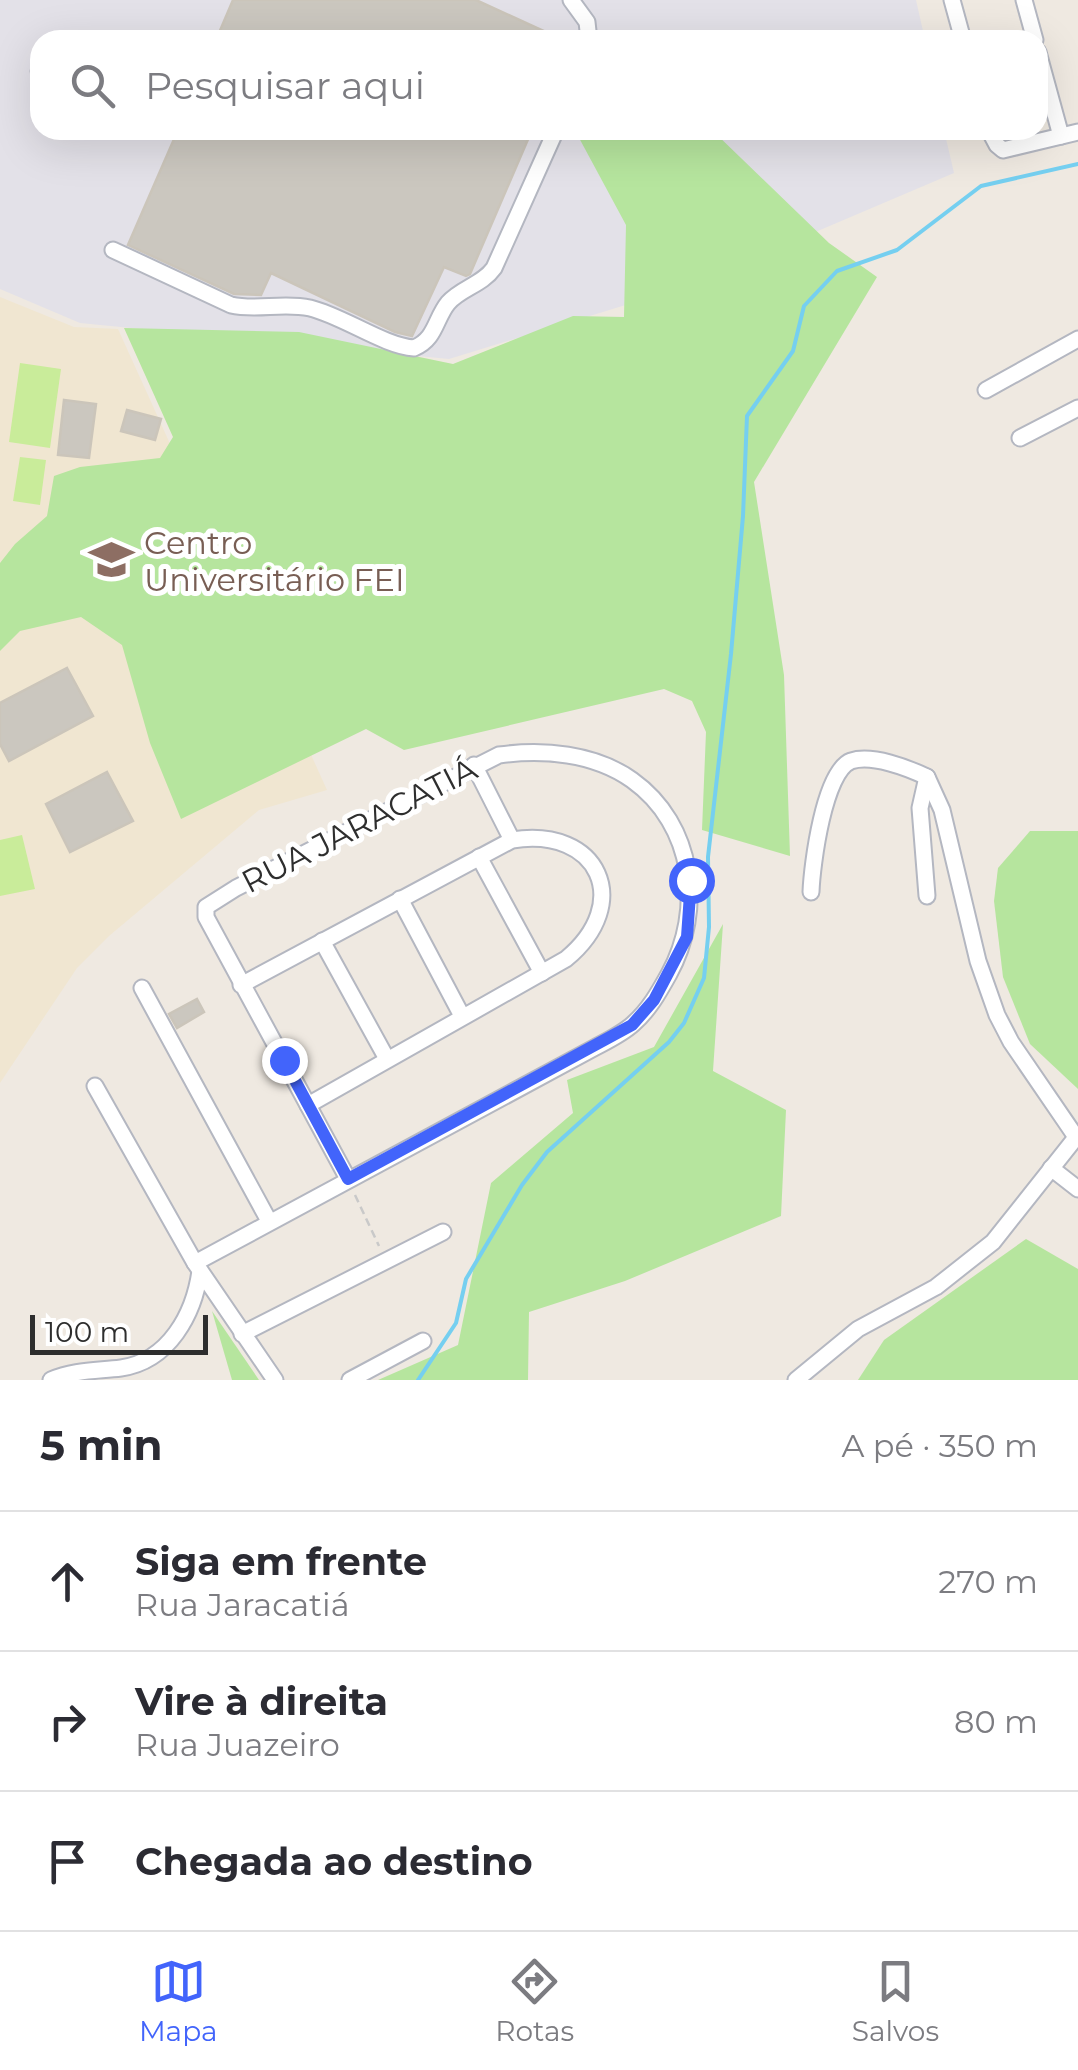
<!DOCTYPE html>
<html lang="pt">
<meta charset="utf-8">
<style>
body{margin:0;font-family:Montserrat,sans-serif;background:#f2f2f3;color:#2b2b33}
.scale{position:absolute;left:30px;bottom:25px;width:178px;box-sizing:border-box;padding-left:10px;border:5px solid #2e2e2e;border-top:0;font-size:28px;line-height:35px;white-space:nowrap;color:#2e2e2e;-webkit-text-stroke:8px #fff;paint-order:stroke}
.stop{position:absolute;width:30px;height:30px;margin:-22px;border:8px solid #4264fb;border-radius:50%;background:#fff}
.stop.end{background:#4264fb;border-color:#fff;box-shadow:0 2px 10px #0008}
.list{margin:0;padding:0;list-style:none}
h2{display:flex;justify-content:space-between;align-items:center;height:130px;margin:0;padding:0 40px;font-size:42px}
h2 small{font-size:32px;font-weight:400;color:#7c7c81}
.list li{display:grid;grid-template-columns:65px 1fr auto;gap:30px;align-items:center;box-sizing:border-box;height:140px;padding:0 40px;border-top:2px solid #e1e1e2}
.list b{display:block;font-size:38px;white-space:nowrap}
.list p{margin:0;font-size:32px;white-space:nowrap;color:#7c7c81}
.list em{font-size:32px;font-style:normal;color:#7c7c81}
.icon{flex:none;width:55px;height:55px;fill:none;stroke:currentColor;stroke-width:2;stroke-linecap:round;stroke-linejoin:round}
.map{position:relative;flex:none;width:1078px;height:1380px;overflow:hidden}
.search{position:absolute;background:#fff;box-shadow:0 10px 40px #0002;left:30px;right:30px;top:30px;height:110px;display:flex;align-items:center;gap:25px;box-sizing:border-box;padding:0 35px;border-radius:30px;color:#7c7c81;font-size:38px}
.sheet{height:550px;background:#fff}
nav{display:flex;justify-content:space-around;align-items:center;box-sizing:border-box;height:140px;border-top:2px solid #e1e1e2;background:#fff;font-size:28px;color:#7c7c81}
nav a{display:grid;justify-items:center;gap:5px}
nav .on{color:#4264fb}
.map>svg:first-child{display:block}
.industrial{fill:#e3e1e8}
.education{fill:#f0e6d1}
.green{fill:#b6e59e}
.pitch{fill:#c9ec9a}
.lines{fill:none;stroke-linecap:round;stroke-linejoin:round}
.stream{stroke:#75cff0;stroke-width:4}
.building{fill:#cbc7bf;stroke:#cbc5ba;stroke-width:2.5}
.minor-casing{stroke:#b4b7c1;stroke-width:19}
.path{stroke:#c9c9c9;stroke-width:2.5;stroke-dasharray:8 5;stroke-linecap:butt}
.minor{stroke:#fff;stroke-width:15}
.route{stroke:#4264fb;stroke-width:12}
.labels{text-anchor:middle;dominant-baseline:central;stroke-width:10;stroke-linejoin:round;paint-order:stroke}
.education-label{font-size:32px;fill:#785e54;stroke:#fff;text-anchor:start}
.street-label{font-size:32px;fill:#2e2e2e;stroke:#fff}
</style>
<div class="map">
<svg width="1078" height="1380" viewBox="0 0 1078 1380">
<rect width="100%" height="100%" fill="#efe9e1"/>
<path class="industrial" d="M0,0H916L925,40H40V130H944L954,173L691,285L449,359L80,323L0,289Z"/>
<path class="education" d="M0,297L74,327L118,329L327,790L259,810L109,936L77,968L0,1083Z"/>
<g class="green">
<path d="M585,130H712L829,243L877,277L754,482L784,675L790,856L702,830L706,732L692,701L664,689L404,750L366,729L181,819L150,743L122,645L81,617L20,631L0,651V563L15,544L47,516L54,476L80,467L160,458L173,437L124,328L299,332L453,364L573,316L624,317L626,225L578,136Z"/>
<path d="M1030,831H1078V1089L1030,1044L1003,977L994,901L998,868Z"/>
<path d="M723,924L713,1071L786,1110L781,1216L625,1281L529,1312L528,1380H378L458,1345L491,1183L573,1113L567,1080L654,1047Z"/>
<path d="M1026,1239L1078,1269V1380H858L884,1340Z"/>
<path d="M212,1311L259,1380H232Z"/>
</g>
<g class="pitch">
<path d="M20,363L61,369L50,448L9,442Z"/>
<path d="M20,457L46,460L40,505L13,501Z"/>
<path d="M22,835L35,889L0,896V840Z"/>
</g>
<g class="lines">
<path class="stream" d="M418,1380L456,1323L466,1279L522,1185L547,1152L669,1042L684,1023L704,978L709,927L708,857L731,654L743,516L747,416L793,351L804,306L837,271L897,250L981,186L1078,164"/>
</g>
<g class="building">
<path d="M233,0H476L546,32L541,40H216Z"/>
<path d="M178,130H532L470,274L466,276L444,267L412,336L395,332L271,273L261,295L234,294L128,245Z"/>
<path d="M64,400L96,404L89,458L58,455Z"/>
<path d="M127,410L161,419L155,440L121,431Z"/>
<path d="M67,668L93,716L9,761L0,744V703Z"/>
<path d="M107,772L133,821L70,852L46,804Z"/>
<path d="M197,999L204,1012L177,1028L169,1014Z"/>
</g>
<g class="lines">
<defs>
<g id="minor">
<path d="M571,0L587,22L589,40"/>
<path d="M952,0L963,40"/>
<path d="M1024,0L1035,40"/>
<path d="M1038,52L1061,136"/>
<path d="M39,71L40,72"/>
<path d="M989,130L997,145L1003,150L1078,132"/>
<path d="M113,250L231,305C257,311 282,302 310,308C343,316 384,346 414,348C436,339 435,319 448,303C461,288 482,285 494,268L556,130"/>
<path d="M986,390L1078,339"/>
<path d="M1020,438L1078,408"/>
<path d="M474,765L512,840"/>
<path d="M927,777L920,808L927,896"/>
<path d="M479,857L542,973"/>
<path d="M811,892C812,865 824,771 851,761C872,754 908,768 927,777L942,810L978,961L997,1015L1011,1042L1076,1137"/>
<path d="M400,899L462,1016"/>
<path d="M322,941L387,1059"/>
<path d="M241,985L512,840C599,826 634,903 566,959L308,1105"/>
<path d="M142,988L269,1221"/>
<path d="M95,1086L195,1263L275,1380"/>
<path d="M1051,1168L1078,1189"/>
<path d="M195,1263L594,1048C607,1041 622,1034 633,1024C649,1010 659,992 669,974C704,910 695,825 632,780C594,753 543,749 499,755L236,888L206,907V917L348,1179"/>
<path d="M242,1334L443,1232"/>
<path d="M51,1380C74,1370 97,1371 121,1368C169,1361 194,1314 200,1271"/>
<path d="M350,1380L423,1341"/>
<path d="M796,1380L858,1329L936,1287L993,1242L1078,1135"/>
</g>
</defs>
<use href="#minor" class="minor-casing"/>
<path class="path" d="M355,1195L379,1246"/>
<use href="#minor" class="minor"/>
</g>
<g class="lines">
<path class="route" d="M284,1060L348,1179L632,1025L654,1000L687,937L691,880"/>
</g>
<defs>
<symbol id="university-bare" viewBox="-9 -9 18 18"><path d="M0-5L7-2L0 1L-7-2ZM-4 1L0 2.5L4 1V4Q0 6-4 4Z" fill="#8d6e63" stroke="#fff" stroke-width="2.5" paint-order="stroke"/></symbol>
</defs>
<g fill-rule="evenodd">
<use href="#university-bare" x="80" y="528" width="63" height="63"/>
</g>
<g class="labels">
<g class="education-label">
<text x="144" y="542">Centro<tspan x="144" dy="37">Universitário FEI</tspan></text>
</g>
<g class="street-label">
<text transform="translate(359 825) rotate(-27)">RUA JARACATIÁ</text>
</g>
</g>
</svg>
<div class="scale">100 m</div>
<div class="stop" style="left:691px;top:880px"></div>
<div class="stop end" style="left:284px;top:1060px"></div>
<div class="search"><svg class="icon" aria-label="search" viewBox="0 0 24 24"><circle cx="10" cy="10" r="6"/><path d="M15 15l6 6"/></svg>Pesquisar aqui</div>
</div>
<section class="sheet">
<h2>5 min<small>A pé · 350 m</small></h2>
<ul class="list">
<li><svg class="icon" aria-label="ahead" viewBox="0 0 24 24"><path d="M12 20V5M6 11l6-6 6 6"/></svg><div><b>Siga em frente</b><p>Rua Jaracatiá</p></div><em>270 m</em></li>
<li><svg class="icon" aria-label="right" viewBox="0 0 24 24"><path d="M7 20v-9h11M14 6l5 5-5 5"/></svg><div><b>Vire à direita</b><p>Rua Juazeiro</p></div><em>80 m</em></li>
<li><svg class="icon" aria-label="arrive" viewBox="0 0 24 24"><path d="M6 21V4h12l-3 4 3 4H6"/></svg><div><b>Chegada ao destino</b></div></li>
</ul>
</section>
<nav>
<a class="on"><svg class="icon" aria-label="map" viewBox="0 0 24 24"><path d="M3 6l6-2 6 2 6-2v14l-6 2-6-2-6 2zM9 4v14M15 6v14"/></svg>Mapa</a>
<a><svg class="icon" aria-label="directions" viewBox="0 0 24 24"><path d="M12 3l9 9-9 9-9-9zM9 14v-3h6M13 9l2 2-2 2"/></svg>Rotas</a>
<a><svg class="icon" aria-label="saved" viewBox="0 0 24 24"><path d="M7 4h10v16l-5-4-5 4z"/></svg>Salvos</a>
</nav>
